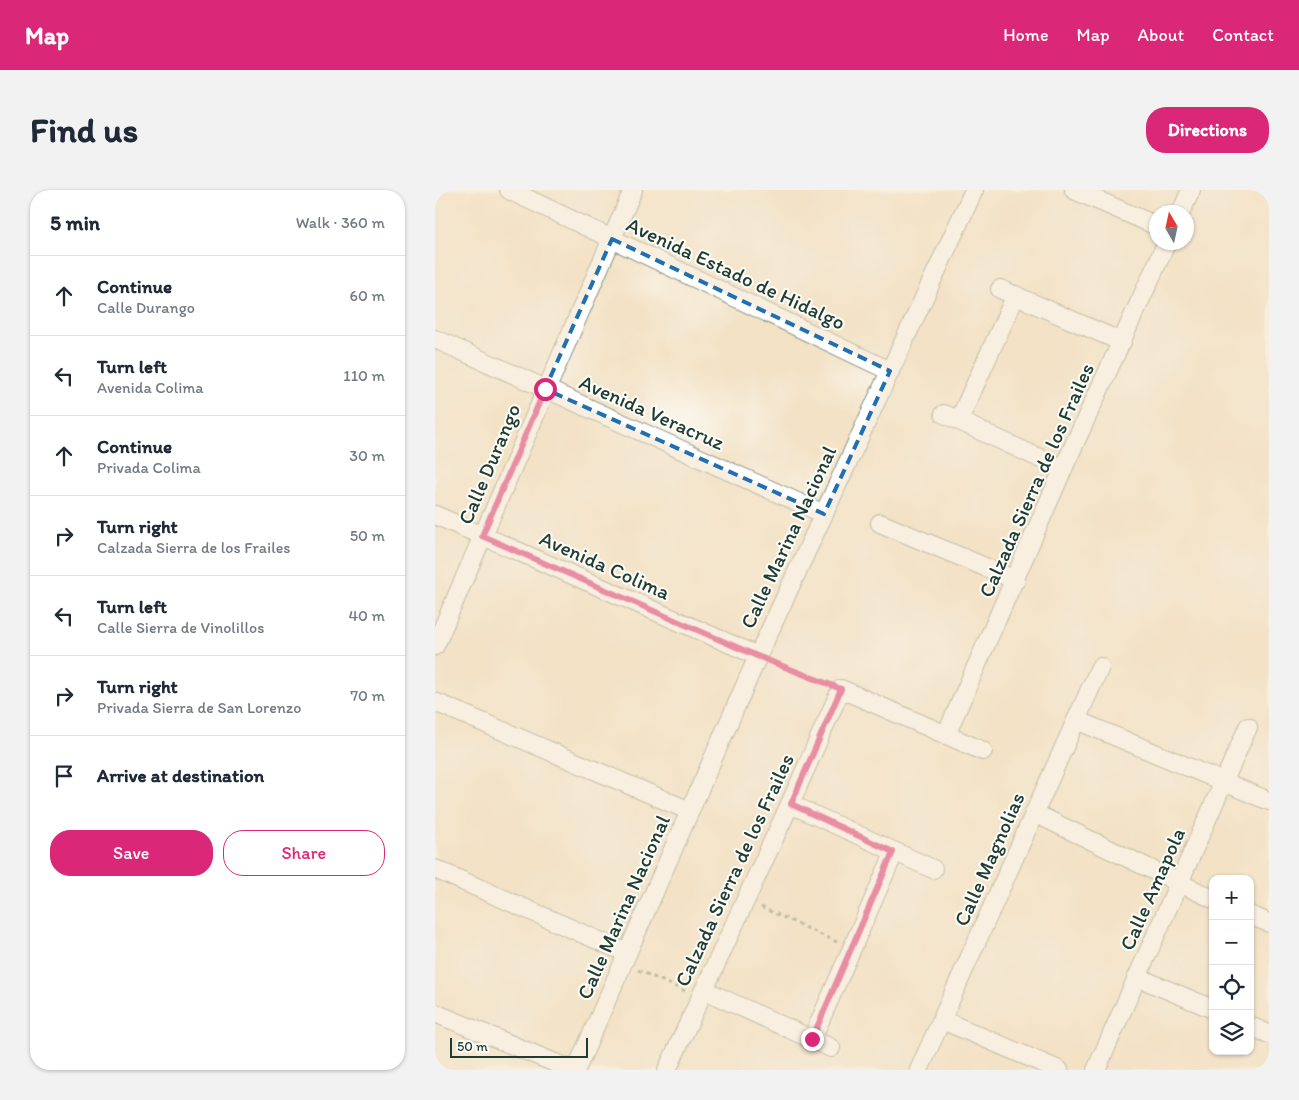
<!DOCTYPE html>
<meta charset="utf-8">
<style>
body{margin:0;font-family:Itim,sans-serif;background:#f2f2f3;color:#1f2937}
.controls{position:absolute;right:15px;bottom:15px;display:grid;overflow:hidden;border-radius:10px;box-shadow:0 1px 4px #0004}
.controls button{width:45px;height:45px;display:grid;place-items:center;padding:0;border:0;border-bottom:1px solid #e0e1e3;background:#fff;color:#1f2937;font:25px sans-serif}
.compass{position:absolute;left:714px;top:15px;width:45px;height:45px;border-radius:50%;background:#fff;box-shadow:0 1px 4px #0004;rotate:351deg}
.scale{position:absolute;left:15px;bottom:12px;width:138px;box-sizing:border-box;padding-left:5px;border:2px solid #1f3d34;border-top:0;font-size:14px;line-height:18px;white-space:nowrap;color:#1f3d34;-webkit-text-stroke:4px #fdfcf7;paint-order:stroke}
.stop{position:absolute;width:15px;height:15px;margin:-11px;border:4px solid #db2777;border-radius:50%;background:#fff}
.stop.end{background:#db2777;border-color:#fff;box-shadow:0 1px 5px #0008}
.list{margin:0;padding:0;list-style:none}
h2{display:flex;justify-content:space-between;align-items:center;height:65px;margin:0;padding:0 20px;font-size:21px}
h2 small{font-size:16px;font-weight:400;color:#747a83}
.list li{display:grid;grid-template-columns:32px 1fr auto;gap:15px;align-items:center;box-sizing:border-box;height:80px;padding:0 20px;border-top:1px solid #e0e1e3}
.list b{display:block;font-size:19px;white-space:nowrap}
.list p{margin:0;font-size:16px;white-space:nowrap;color:#747a83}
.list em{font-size:16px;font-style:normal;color:#747a83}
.actions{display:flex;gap:10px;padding:15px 20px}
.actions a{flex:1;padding:11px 0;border:1px solid #db2777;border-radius:20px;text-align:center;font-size:18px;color:#db2777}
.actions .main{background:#db2777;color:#fff}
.icon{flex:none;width:28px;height:28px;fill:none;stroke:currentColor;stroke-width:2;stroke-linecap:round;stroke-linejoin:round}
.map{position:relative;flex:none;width:834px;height:880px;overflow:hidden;border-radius:20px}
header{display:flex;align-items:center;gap:30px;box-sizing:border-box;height:70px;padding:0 25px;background:#db2777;color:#fff}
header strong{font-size:24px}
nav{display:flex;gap:28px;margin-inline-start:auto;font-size:18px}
.intro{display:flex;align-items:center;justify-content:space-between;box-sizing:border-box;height:120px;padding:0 30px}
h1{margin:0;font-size:35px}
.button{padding:12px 22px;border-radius:20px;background:#db2777;color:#fff;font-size:18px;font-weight:700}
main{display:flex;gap:30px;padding:0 30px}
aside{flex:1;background:#fff;border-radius:20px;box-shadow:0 1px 4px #0004}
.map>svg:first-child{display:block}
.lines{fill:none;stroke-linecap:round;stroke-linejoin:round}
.minor-casing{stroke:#89907d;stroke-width:20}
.path{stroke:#89907d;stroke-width:3;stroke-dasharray:4 4;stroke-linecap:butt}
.minor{stroke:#fff;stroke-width:18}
.route{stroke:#db2777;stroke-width:6}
.marked{fill:none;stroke:#1f6fb2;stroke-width:4;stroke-dasharray:10 6;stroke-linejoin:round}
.labels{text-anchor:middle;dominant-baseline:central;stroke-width:4;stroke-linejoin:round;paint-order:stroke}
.street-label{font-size:21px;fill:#1f3d34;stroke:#fdfcf7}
</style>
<header>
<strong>Map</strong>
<nav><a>Home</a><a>Map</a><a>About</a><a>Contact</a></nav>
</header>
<div class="intro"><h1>Find us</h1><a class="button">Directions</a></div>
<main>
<aside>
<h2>5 min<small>Walk · 360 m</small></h2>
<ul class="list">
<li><svg class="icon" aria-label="ahead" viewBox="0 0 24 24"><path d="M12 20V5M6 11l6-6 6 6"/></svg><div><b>Continue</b><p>Calle Durango</p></div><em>60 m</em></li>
<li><svg class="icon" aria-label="left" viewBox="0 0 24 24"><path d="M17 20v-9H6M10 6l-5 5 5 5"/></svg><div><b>Turn left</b><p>Avenida Colima</p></div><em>110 m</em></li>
<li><svg class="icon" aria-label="ahead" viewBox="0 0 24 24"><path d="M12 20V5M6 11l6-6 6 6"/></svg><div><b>Continue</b><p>Privada Colima</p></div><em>30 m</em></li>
<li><svg class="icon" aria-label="right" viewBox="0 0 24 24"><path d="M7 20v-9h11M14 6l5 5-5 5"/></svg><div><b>Turn right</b><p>Calzada Sierra de los Frailes</p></div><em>50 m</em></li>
<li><svg class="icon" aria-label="left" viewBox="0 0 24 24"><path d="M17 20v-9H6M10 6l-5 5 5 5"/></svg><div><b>Turn left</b><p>Calle Sierra de Vinolillos</p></div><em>40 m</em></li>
<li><svg class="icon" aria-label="right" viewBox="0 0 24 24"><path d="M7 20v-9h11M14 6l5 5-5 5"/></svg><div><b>Turn right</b><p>Privada Sierra de San Lorenzo</p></div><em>70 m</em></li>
<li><svg class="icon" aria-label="arrive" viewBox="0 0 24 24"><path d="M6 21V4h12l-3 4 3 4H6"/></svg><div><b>Arrive at destination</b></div></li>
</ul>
<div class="actions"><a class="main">Save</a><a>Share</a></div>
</aside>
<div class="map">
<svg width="834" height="880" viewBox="0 0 834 880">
<rect width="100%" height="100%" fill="#fdfcf7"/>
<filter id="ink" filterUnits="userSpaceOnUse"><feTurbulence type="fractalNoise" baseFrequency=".02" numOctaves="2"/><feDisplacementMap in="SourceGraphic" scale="10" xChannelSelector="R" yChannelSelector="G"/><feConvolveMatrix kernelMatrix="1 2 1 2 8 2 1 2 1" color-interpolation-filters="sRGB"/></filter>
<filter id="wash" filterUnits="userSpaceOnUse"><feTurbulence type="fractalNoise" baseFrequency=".0096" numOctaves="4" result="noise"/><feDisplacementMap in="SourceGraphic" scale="20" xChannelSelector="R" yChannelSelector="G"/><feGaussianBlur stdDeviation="1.12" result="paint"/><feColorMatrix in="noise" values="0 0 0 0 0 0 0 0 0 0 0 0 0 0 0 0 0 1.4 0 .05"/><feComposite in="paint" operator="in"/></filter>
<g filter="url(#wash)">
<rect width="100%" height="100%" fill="#f3e2c6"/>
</g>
<g filter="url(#ink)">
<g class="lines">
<defs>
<g id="minor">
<path d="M74,0L455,181"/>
<path d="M639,0L722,36"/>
<path d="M746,22L756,0"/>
<path d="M565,99L687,152"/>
<path d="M0,149L389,324"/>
<path d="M509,224L628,279"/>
<path d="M524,230L581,105"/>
<path d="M0,325L323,466"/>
<path d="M445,333L581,390"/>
<path d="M0,456L198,0"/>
<path d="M0,512L255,621"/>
<path d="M641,530L834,611"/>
<path d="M511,545L628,279L732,52"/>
<path d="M355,614L498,679"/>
<path d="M599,623L778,709"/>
<path d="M0,679L192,763"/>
<path d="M815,725L834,733"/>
<path d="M702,787L778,819"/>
<path d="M269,800L396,858"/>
<path d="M0,823L137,880"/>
<path d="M507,830L624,880"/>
<path d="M815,836L834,844"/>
<path d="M377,849L459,663"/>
<path d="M141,880L323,466L539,0"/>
<path d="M232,880L355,614L406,499L548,561"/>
<path d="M484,880L665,477"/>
<path d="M661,880L813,537"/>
</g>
</defs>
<use href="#minor" class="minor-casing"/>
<g class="path">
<path d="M339,473L389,493"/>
<path d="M326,717L402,752"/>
<path d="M203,780L250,801"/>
</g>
<use href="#minor" class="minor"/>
</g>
</g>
<g class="lines" filter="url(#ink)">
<path class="route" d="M110,199L47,346L322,466L406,499L356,614L458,662L377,849"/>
</g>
<path d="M0 0H834V880H0ZM177,49L455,181L389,324L110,199Z" fill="#f3e2c6" fill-opacity=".55" fill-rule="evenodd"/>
<path class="marked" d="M177,49L455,181L389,324L110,199Z"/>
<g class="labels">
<g class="street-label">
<text transform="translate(301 83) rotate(25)">Avenida Estado de Hidalgo</text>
<text transform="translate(217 222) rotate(24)">Avenida Veracruz</text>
<text transform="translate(54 274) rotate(-67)">Calle Durango</text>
<text transform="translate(601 290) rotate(-66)">Calzada Sierra de los Frailes</text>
<text transform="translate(353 347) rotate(-65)">Calle Marina Nacional</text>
<text transform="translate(170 375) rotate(24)">Avenida Colima</text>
<text transform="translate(554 669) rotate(-66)">Calle Magnolias</text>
<text transform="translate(299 680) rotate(-65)">Calzada Sierra de los Frailes</text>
<text transform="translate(717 699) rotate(-66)">Calle Amapola</text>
<text transform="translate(188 717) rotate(-66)">Calle Marina Nacional</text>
</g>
</g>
</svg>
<div class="controls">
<button>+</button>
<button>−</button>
<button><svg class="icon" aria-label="locate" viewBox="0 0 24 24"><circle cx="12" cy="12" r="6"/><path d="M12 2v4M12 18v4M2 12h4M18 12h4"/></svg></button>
<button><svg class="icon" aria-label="layers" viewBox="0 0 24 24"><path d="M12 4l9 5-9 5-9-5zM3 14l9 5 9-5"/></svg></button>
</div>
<svg class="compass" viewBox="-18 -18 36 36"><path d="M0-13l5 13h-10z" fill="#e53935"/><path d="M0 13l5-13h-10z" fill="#747a83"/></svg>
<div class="scale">50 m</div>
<div class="stop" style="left:110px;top:199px"></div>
<div class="stop end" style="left:377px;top:849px"></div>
</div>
</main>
